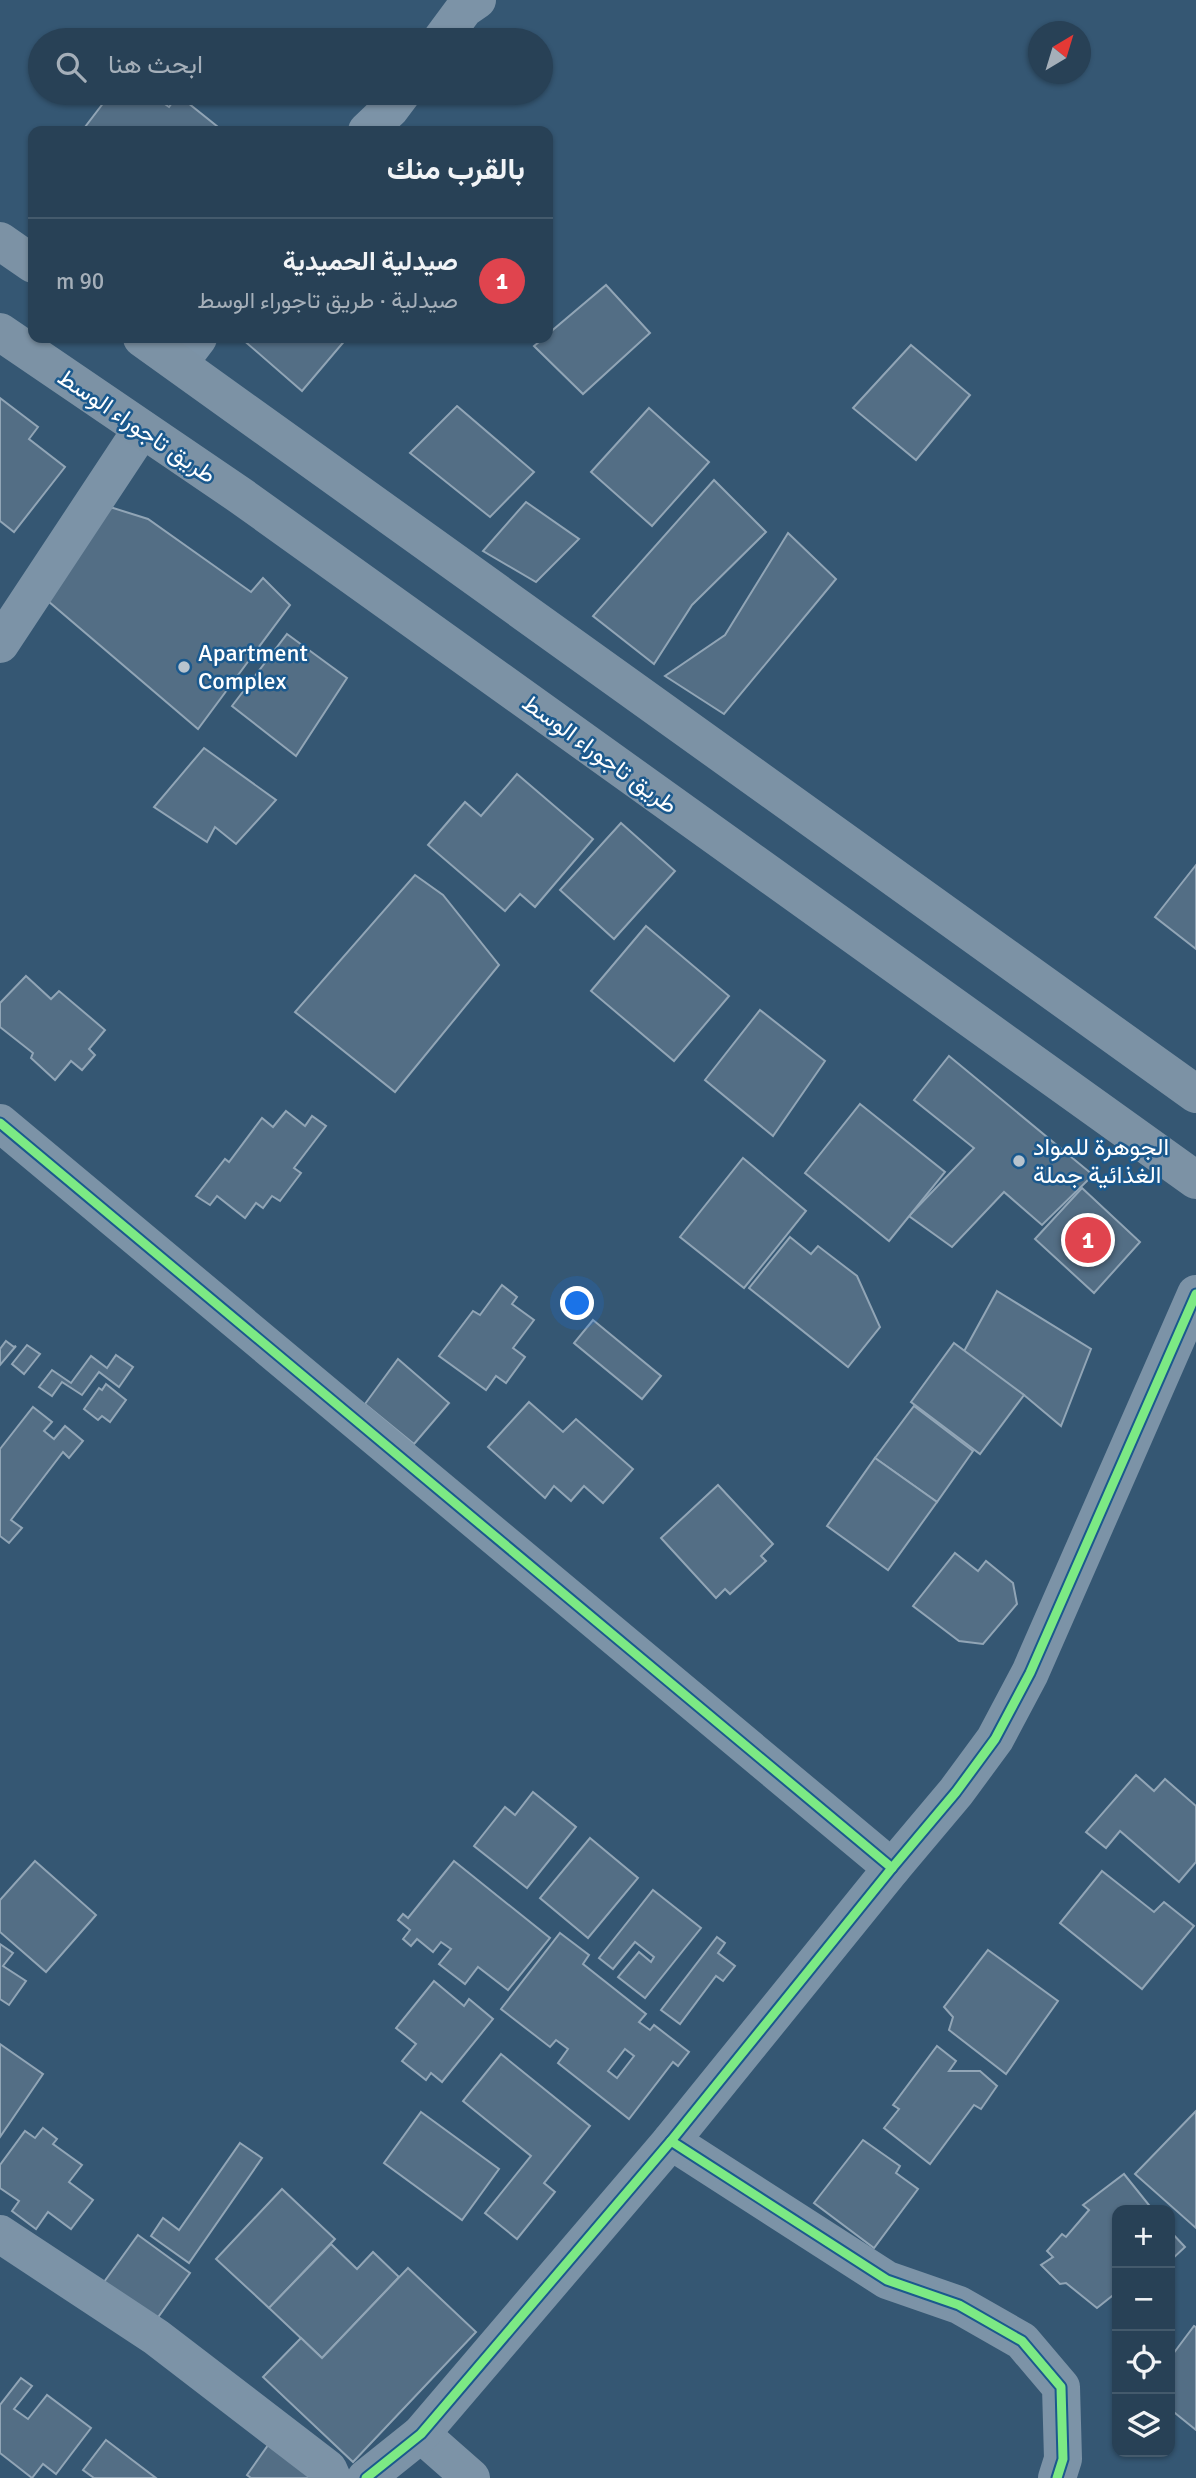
<!DOCTYPE html>
<html lang="ar">
<meta charset="utf-8">
<style>
body{margin:0;font-family:Signika,Vazirmatn,sans-serif;background:#30485c;color:#f1f3f6;direction:rtl}
.controls{position:absolute;right:21px;bottom:21px;display:grid;overflow:hidden;border-radius:14px;box-shadow:0 2px 5px #0004}
.controls button{width:63px;height:63px;display:grid;place-items:center;padding:0;border:0;border-bottom:2px solid #445a6c;background:#284156;color:#f1f3f6;font:35px sans-serif}
.compass{position:absolute;left:1028px;top:21px;width:63px;height:63px;border-radius:50%;background:#284156;box-shadow:0 2px 5px #0004;rotate:38deg}
.you{position:absolute;left:578px;top:1304px;width:24px;height:24px;margin:-18px;border:5px solid #fff;border-radius:50%;background:#1a73e8;box-shadow:0 0 0 10px #1a73e833}
.badge{display:grid;place-items:center;width:46px;height:46px;border-radius:50%;background:#e69b98;color:#fff;font-size:23px;font-weight:700}
.pin{position:absolute;translate:-50% -50%;border:4px solid #fff;box-shadow:0 2px 7px #0006}
.list{margin:0;padding:0;list-style:none}
h2{display:flex;justify-content:space-between;align-items:center;height:91px;margin:0;padding:0 28px;font-size:30px}
h2 small{font-size:23px;font-weight:400;color:#a5afb9}
.list li{display:grid;grid-template-columns:46px 1fr auto;gap:21px;align-items:center;box-sizing:border-box;height:126px;padding:0 28px;border-top:2px solid #445a6c}
.list b{display:block;font-size:26px;white-space:nowrap}
.list p{margin:0;font-size:23px;white-space:nowrap;color:#a5afb9}
.list em{font-size:23px;font-style:normal;color:#a5afb9}
.icon{flex:none;width:38px;height:38px;fill:none;stroke:currentColor;stroke-width:2;stroke-linecap:round;stroke-linejoin:round}
.map{position:relative;flex:none;width:1196px;height:2478px;overflow:hidden;direction:ltr}
.search{position:absolute;background:#284156;box-shadow:0 2px 5px #0004;left:28px;top:28px;width:525px;height:77px;display:flex;align-items:center;gap:18px;box-sizing:border-box;padding:0 24px;border-radius:38px;color:#a5afb9;font-size:26px}
.panel{position:absolute;background:#284156;box-shadow:0 2px 5px #0004;left:28px;top:126px;width:525px;height:217px;border-radius:14px;direction:rtl}
.map>svg:first-child{display:block}
.building{fill:#536e85;stroke:#91a5b6;stroke-width:2;fill-rule:evenodd}
.lines{fill:none;stroke-linecap:round;stroke-linejoin:round}
.street{stroke:#7c93a7;stroke-width:38}
.primary{stroke:#7c92a5;stroke-width:38}
.cycleway-casing{stroke:#1b598d;stroke-width:13}
.cycleway{stroke:#7ce984;stroke-width:9}
.poi-dot{fill:#b8c4ce;stroke:#1b598d;stroke-width:2.5}
.labels{text-anchor:middle;dominant-baseline:central;stroke-width:5;stroke-linejoin:round;paint-order:stroke}
.street-label{font-size:24px;fill:#fff;stroke:#1b598d}
.poi-label{font-size:24px;fill:#fff;stroke:#1b598d;text-anchor:start}
</style>
<div class="map">
<svg width="1196" height="2478" viewBox="0 0 1196 2478">
<rect width="100%" height="100%" fill="#355773"/>
<g class="building">
<path d="M111,93H149L169,107L178,95L223,131H82Z"/>
<path d="M606,285L650,333L583,394L534,346L544,338H548V334Z"/>
<path d="M241,338H347L302,391Z"/>
<path d="M911,345L970,395L916,460L853,408Z"/>
<path d="M0,398L38,427L29,439L65,467L14,532L0,521Z"/>
<path d="M457,406L534,472L490,517L410,453Z"/>
<path d="M649,408L709,462L652,526L591,472Z"/>
<path d="M714,480L766,532L692,605L654,664L593,616Z"/>
<path d="M526,502L579,539L536,582L483,551Z"/>
<path d="M110,507L148,519L251,592L263,578L290,605L198,729L48,601Z"/>
<path d="M788,533L836,579L724,714L665,676L725,635Z"/>
<path d="M287,634L347,678L296,756L232,706Z"/>
<path d="M204,748L276,800L236,844L215,827L207,842L154,807Z"/>
<path d="M517,774L593,839L535,907L520,894L505,911L428,845L465,802L481,816Z"/>
<path d="M621,823L675,871L614,939L560,890Z"/>
<path d="M1196,865V949L1155,917Z"/>
<path d="M415,875L443,895L499,965L395,1092L295,1012Z"/>
<path d="M646,926L729,996L674,1061L591,991Z"/>
<path d="M26,976L51,999L59,991L105,1030L89,1049L95,1055L82,1070L71,1061L55,1080L31,1058L33,1053L0,1027V1003Z"/>
<path d="M760,1010L825,1061L773,1136L705,1080Z"/>
<path d="M949,1056L1093,1175L1042,1225L1004,1192L952,1247L909,1216L974,1148L914,1100Z"/>
<path d="M860,1104L945,1172L889,1241L805,1173Z"/>
<path d="M286,1111L305,1126L312,1116L326,1126L294,1168L301,1173L280,1201L272,1196L263,1208L256,1203L245,1218L217,1196L210,1205L196,1196L225,1159L229,1162L262,1118L273,1127Z"/>
<path d="M743,1158L806,1211L744,1288L680,1237Z"/>
<path d="M1082,1188L1140,1242L1094,1293L1035,1239Z"/>
<path d="M790,1237L811,1254L818,1246L857,1276L880,1327L848,1367L749,1288Z"/>
<path d="M502,1285L517,1297L512,1304L534,1320L513,1348L525,1357L506,1383L496,1376L486,1390L439,1356L473,1311L480,1315Z"/>
<path d="M997,1291L1091,1349L1061,1426L1024,1395L962,1355Z"/>
<path d="M593,1320L661,1376L642,1399L574,1343Z"/>
<path d="M6,1341L14,1347L16,1346L0,1365V1349Z"/>
<path d="M954,1343L1024,1395L980,1454L911,1402Z"/>
<path d="M27,1345L40,1354L24,1374L12,1364Z"/>
<path d="M116,1355L133,1367L119,1387L99,1372L82,1395L62,1382L52,1396L39,1387L52,1370L71,1383L91,1356L107,1368Z"/>
<path d="M398,1359L449,1403L414,1444L365,1404Z"/>
<path d="M106,1384L126,1400L110,1422L102,1416L98,1420L84,1409L99,1388L102,1390Z"/>
<path d="M529,1402L563,1432L576,1419L633,1469L603,1503L584,1486L571,1501L554,1486L545,1498L488,1447Z"/>
<path d="M914,1406L973,1451L937,1502L875,1458Z"/>
<path d="M33,1407L52,1422L44,1431L54,1439L65,1426L83,1441L69,1458L63,1452L11,1520L22,1528L9,1543L0,1536V1449Z"/>
<path d="M875,1458L937,1502L888,1570L827,1526Z"/>
<path d="M718,1485L773,1544L761,1556L766,1561L730,1594L725,1589L716,1598L661,1538Z"/>
<path d="M955,1553L978,1571L986,1561L1013,1583L1017,1604L983,1644L959,1641L913,1606Z"/>
<path d="M1136,1775L1154,1791L1165,1779L1196,1806V1862L1179,1882L1120,1831L1106,1848L1086,1832Z"/>
<path d="M533,1792L576,1827L527,1888L474,1846L505,1807L515,1815Z"/>
<path d="M590,1838L638,1878L588,1938L540,1898Z"/>
<path d="M35,1861L96,1915L46,1972L0,1932V1900Z"/>
<path d="M454,1861L550,1938L508,1990L478,1967L465,1984L439,1964L451,1949L441,1942L433,1952L417,1939L411,1946L403,1939L410,1930L398,1920L403,1914L408,1918Z"/>
<path d="M1102,1871L1154,1912L1164,1902L1194,1926L1142,1989L1060,1923Z"/>
<path d="M653,1890L701,1928L645,1998L618,1977L639,1952L651,1962L654,1957L635,1942L613,1969L599,1958Z"/>
<path d="M560,1933L589,1955L583,1964L646,2014L639,2022L650,2030L654,2025L689,2052L678,2066L673,2062L629,2119L558,2063L568,2049L556,2040L550,2047L501,2009ZM625,2049L634,2056L617,2078L608,2071Z"/>
<path d="M717,1937L725,1943L718,1953L735,1966L723,1981L716,1976L680,2024L661,2010Z"/>
<path d="M0,1944L13,1953L3,1966L26,1981L9,2005L0,1999Z"/>
<path d="M988,1950L1058,2001L1006,2074L949,2030L953,2017L944,2007Z"/>
<path d="M434,1981L464,2006L469,1999L493,2019L442,2082L431,2073L426,2080L402,2061L416,2044L396,2028Z"/>
<path d="M0,2044L43,2074L0,2137Z"/>
<path d="M937,2046L956,2061L949,2071H980L997,2086L981,2109L974,2105L930,2164L884,2128L899,2109L893,2105Z"/>
<path d="M501,2054L590,2126L544,2183L555,2192L517,2239L485,2213L531,2156L463,2101Z"/>
<path d="M1196,2111V2228L1135,2174Z"/>
<path d="M421,2112L499,2169L462,2220L384,2163Z"/>
<path d="M43,2128L57,2139L53,2144L82,2165L69,2182L93,2200L71,2229L48,2212L36,2229L12,2211L19,2201L0,2188V2165L25,2131L35,2138Z"/>
<path d="M863,2140L900,2166L896,2173L918,2189L874,2248L814,2203Z"/>
<path d="M240,2143L262,2158L189,2263L151,2236L163,2218L179,2230Z"/>
<path d="M1124,2174L1153,2210H1117V2292L1097,2308L1066,2283L1060,2284L1041,2265L1053,2257L1047,2251L1062,2234L1066,2237L1089,2210L1083,2205Z"/>
<path d="M282,2189L335,2239L269,2308L216,2259Z"/>
<path d="M1170,2231L1185,2247L1170,2261Z"/>
<path d="M138,2235L190,2273L156,2320L104,2282Z"/>
<path d="M331,2244L357,2269L373,2252L399,2277L322,2358L269,2308Z"/>
<path d="M408,2268L476,2332L353,2462L263,2377L301,2338L322,2358Z"/>
<path d="M1194,2326L1196,2327V2430L1170,2409V2358Z"/>
<path d="M21,2378L32,2386L14,2409L28,2419L47,2395L91,2428L56,2474L43,2464L32,2478L0,2453V2405Z"/>
<path d="M106,2440L156,2478H94L83,2470Z"/>
<path d="M271,2441L323,2478H251L247,2475Z"/>
</g>
<g class="lines">
<g class="street">
<path d="M441,40L464,9L477,0"/>
<path d="M367,131L390,109L402,93"/>
<path d="M179,363L198,338"/>
<path d="M0,644L142,429"/>
<path d="M0,1123L892,1868"/>
<path d="M671,2141L887,2280L959,2305L1022,2341L1061,2387L1063,2459L1057,2478"/>
<path d="M0,2234L156,2337L328,2469L332,2478"/>
<path d="M421,2434L471,2478"/>
<path d="M366,2478L421,2434L671,2141L892,1868L956,1792L995,1739L1030,1673L1196,1294"/>
</g>
<g class="primary">
<path d="M0,241L33,264"/>
<path d="M0,332L241,496L1196,1180"/>
<path d="M142,338L1196,1094"/>
</g>
<defs>
<g id="cycleway">
<path d="M0,1123L892,1868"/>
<path d="M671,2141L887,2280L959,2305L1022,2341L1061,2387L1063,2459L1057,2478"/>
<path d="M366,2478L421,2434L671,2141L892,1868L956,1792L995,1739L1030,1673L1196,1294"/>
</g>
</defs>
<use href="#cycleway" class="cycleway-casing"/>
<use href="#cycleway" class="cycleway"/>
</g>
<g class="poi-dot">
<circle cx="184" cy="667" r="7"/>
<circle cx="1019" cy="1161" r="7"/>
</g>
<g class="labels">
<g class="street-label">
<text transform="translate(137 426) rotate(34)">طريق تاجوراء الوسط</text>
<text transform="translate(600 754) rotate(36)">طريق تاجوراء الوسط</text>
</g>
<g class="poi-label">
<text x="198" y="653">Apartment<tspan x="198" dy="28">Complex</tspan></text>
<text x="1033" y="1147">الجوهرة للمواد<tspan x="1033" dy="28">الغذائية جملة</tspan></text>
</g>
</g>
</svg>
<div class="controls">
<button>+</button>
<button>−</button>
<button><svg class="icon" aria-label="locate" viewBox="0 0 24 24"><circle cx="12" cy="12" r="6"/><path d="M12 2v4M12 18v4M2 12h4M18 12h4"/></svg></button>
<button><svg class="icon" aria-label="layers" viewBox="0 0 24 24"><path d="M12 4l9 5-9 5-9-5zM3 14l9 5 9-5"/></svg></button>
</div>
<svg class="compass" viewBox="-18 -18 36 36"><path d="M0-13l5 13h-10z" fill="#e53935"/><path d="M0 13l5-13h-10z" fill="#a5afb9"/></svg>
<div class="you"></div>
<div class="pin badge" style="left:1088px;top:1240px;background:#e0444e">1</div>
<div class="search"><svg class="icon" aria-label="search" viewBox="0 0 24 24"><circle cx="10" cy="10" r="6"/><path d="M15 15l6 6"/></svg>ابحث هنا</div>
<section class="panel">
<h2>بالقرب منك<small></small></h2>
<ul class="list">
<li><span class="badge" style="background:#e0444e">1</span><div><b>صيدلية الحميدية</b><p>صيدلية · طريق تاجوراء الوسط</p></div><em>90 m</em></li>
</ul>
</section>
</div>
